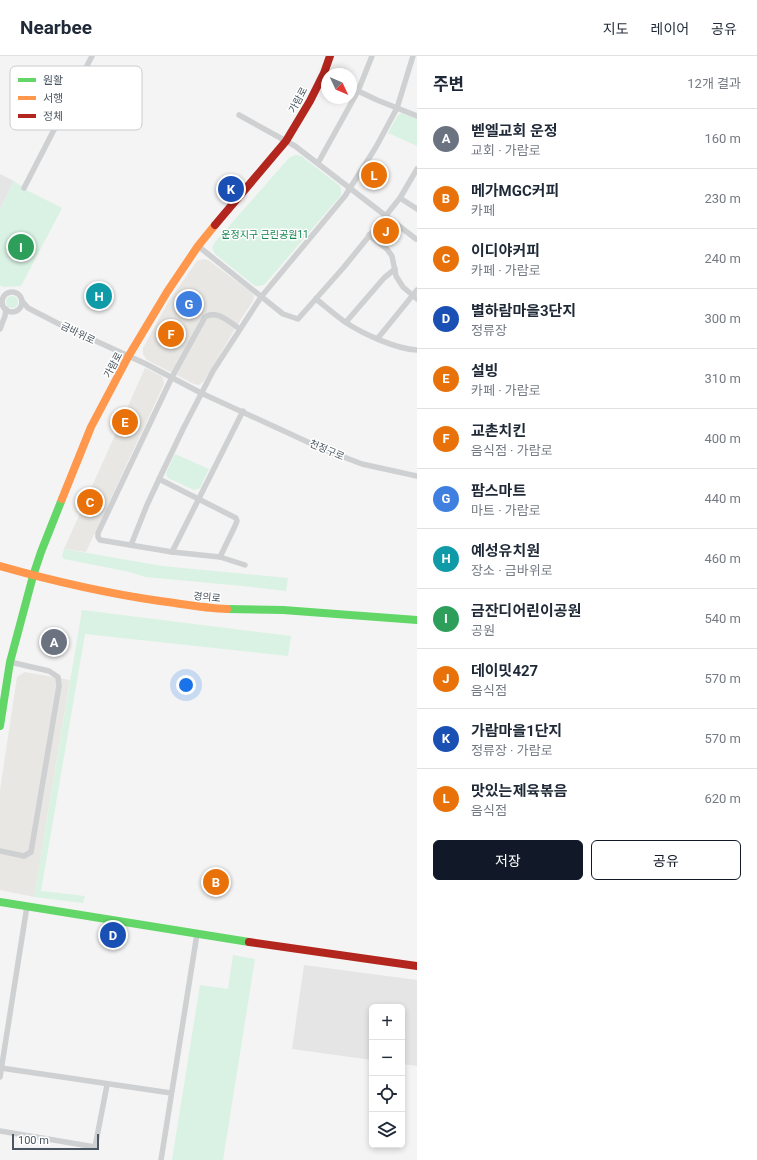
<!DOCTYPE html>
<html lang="ko">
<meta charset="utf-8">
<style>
body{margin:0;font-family:Roboto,"Noto Sans KR",sans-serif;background:#f6f6f7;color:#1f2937}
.controls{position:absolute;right:12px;bottom:12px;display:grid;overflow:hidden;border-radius:6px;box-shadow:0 2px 6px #0003}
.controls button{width:36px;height:36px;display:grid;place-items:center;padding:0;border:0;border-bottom:1px solid #e0e1e3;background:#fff;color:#1f2937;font:20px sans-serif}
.compass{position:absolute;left:321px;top:12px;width:36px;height:36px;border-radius:50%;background:#fff;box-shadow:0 2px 6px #0003;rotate:134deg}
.scale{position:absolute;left:12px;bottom:10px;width:87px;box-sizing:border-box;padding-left:4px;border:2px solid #4a5661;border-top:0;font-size:11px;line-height:14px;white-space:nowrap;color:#4a5661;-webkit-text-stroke:3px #fff;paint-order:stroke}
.you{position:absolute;left:186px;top:629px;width:14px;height:14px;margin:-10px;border:3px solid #fff;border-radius:50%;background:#1a73e8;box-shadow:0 0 0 6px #1a73e833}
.badge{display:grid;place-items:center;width:26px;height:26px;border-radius:50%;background:#111827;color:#fff;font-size:13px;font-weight:700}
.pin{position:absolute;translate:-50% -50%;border:2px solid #fff;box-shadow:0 1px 4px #0006}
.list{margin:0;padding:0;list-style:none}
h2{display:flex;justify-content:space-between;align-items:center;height:52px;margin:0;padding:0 16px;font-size:17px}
h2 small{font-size:13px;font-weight:400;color:#747a83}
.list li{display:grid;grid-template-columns:26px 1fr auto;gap:12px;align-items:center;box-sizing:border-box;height:60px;padding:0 16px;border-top:1px solid #e0e1e3}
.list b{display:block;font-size:15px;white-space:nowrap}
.list p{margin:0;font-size:13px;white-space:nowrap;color:#747a83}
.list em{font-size:13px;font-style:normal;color:#747a83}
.actions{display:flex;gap:8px;padding:12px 16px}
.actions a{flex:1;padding:9px 0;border:1px solid #111827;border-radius:6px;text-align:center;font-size:14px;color:#111827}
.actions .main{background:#111827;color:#fff}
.icon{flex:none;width:22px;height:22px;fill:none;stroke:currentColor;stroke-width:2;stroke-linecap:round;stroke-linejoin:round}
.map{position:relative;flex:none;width:417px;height:1104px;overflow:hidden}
header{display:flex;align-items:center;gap:24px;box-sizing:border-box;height:56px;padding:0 20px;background:#fff;border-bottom:1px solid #e0e1e3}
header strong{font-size:19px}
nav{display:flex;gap:22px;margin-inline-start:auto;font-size:14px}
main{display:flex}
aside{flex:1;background:#fff}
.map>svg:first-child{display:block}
.commercial{fill:#e8e7e3}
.education{fill:#e6e5e6}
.green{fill:#d9f2e3}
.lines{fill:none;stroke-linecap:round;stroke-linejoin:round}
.street{stroke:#ced0d2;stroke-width:5.5}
.fast{stroke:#63d668;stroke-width:8}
.slow{stroke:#ff974d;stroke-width:8}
.jam{stroke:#b3261e;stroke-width:8}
.labels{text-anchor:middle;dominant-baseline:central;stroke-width:3;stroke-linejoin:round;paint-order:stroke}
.street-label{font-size:10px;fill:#4a5661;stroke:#fff}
.park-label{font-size:10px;fill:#17864f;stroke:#fff}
.key{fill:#fff;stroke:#c9ccd0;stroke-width:1}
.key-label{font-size:11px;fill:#4a5661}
</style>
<header>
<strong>Nearbee</strong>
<nav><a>지도</a><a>레이어</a><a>공유</a></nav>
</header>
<main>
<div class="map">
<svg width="417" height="1104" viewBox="0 0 417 1104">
<rect width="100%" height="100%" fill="#f4f4f4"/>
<g class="commercial">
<path d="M203,203L208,204L251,236L254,240L253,245L241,263L204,325L199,329L194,328L147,304L143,298V292L169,245L197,205Z"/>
<path d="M145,312L163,321L164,328L86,496L64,493Z"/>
<path d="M25,616L70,624L34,841L0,834V734L17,621Z"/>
</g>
<g class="education">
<path d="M0,118L14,125L0,153Z"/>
<path d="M304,909L417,924V1010L402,1008V951H372V1004L292,993Z"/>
</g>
<g class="green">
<path d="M402,57L417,63V90L388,77L398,59Z"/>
<path d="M296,99L301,100L340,130L341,134V139L265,228L260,230H255L215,198L212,192L215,186L289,102Z"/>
<path d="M14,125L28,135L62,152L21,230L3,231L0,229V153Z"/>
<circle cx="12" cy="246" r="6"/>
<path d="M175,398L209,413L200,432L194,434L168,422L166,417Z"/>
<path d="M64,493L162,510L288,522L286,535L243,530L145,521L130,516L64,503L62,500Z"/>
<path d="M82,554L291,580L288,600L85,578L41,835L85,840L83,847L34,841Z"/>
<path d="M233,899L255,903L223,1104H172L200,929L228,933Z"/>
</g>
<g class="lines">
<g class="street">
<path d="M358,35L377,44L417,60"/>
<path d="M239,59L295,90L416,183"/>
<path d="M318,107L358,35L372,0"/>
<path d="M24,132L92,0"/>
<path d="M400,142L417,153"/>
<path d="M369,179L387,193L392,200L396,220L403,231L417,243"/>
<path d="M198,190L283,258L298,263L344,211L400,142L417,113"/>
<circle cx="12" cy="246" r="10"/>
<path d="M316,243C326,251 335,259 345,266C363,278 396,293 417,294"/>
<path d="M22,245L28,252L61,269L146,308L201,337L323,393L362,408L417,420"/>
<path d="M346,266L384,222L395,213"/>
<path d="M0,273L5,260L6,253"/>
<path d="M240,273C230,267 217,253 205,261L172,321L98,477V481L100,484L172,496L220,501L245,509"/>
<path d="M378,282L417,234"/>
<path d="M159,423L236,462L237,465L235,470L220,501"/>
<path d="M131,489L147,449L161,419L183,373L213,315L261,241L345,140L376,91L397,52L413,0"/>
<path d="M172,496L243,355"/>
<path d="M0,795L24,800L31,796L59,630L58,621L49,615L10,606"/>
<path d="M1,1012L171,1037"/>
<path d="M0,1021L27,850"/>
<path d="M0,1075L95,1091L107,1029"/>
<path d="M161,1104L197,878"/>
</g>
<g class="fast">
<path d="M227,553L283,554L417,564"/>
<path d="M0,670L10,606L33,520L41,496L62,443"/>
<path d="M0,846L249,886"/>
</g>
<g class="slow">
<path d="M62,443L91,371L128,301L167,236L198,190L215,169"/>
<path d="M0,510C53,525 106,537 160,545C183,548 204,552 227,553"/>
</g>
<g class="jam">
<path d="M215,169L286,85L310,45L324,17L330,0"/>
<path d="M249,886L417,910"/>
</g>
</g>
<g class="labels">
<g class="street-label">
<text transform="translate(298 44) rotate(-62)">가람로</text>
<text transform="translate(78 277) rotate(26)">금바위로</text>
<text transform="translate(113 309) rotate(-62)">가람로</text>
<text transform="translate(327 394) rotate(23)">천정구로</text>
<text transform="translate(207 541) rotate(5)">경의로</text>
</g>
<g class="park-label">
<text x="265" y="178">운정지구 근린공원11</text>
</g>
</g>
<rect x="10" y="10" width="132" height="64" rx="6" class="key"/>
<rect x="18" y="22" width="18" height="4" fill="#63d668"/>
<rect x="18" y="40" width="18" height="4" fill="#ff974d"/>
<rect x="18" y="58" width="18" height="4" fill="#b3261e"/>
<g class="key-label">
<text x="43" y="28">원활</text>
<text x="43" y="46">서행</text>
<text x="43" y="64">정체</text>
</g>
</svg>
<div class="controls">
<button>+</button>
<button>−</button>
<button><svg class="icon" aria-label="locate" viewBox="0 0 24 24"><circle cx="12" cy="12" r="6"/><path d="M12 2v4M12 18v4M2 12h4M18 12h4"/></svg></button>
<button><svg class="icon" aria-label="layers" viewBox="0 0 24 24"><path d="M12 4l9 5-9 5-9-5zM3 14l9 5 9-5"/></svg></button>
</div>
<svg class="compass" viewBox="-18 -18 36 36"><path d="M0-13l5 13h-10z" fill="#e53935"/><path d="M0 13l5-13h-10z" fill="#747a83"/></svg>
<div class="scale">100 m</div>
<div class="you"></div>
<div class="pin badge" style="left:54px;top:586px;background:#6b7280">A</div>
<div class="pin badge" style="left:216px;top:826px;background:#e8710a">B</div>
<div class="pin badge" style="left:90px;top:446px;background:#e8710a">C</div>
<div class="pin badge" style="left:113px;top:879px;background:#1a4fb4">D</div>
<div class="pin badge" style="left:125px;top:366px;background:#e8710a">E</div>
<div class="pin badge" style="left:171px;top:278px;background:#e8710a">F</div>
<div class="pin badge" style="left:189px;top:248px;background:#3f7fe0">G</div>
<div class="pin badge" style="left:99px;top:240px;background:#0f9aa8">H</div>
<div class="pin badge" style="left:21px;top:191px;background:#2e9e5b">I</div>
<div class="pin badge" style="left:386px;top:175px;background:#e8710a">J</div>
<div class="pin badge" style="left:231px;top:133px;background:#1a4fb4">K</div>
<div class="pin badge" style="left:374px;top:119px;background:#e8710a">L</div>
</div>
<aside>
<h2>주변<small>12개 결과</small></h2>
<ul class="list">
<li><span class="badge" style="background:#6b7280">A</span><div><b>벧엘교회 운정</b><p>교회 · 가람로</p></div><em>160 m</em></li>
<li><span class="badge" style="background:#e8710a">B</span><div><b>메가MGC커피</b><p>카페</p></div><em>230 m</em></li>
<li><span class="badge" style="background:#e8710a">C</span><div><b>이디야커피</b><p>카페 · 가람로</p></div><em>240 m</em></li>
<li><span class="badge" style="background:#1a4fb4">D</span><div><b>별하람마을3단지</b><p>정류장</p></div><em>300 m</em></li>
<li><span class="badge" style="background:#e8710a">E</span><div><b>설빙</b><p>카페 · 가람로</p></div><em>310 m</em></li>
<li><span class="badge" style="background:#e8710a">F</span><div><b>교촌치킨</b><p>음식점 · 가람로</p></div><em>400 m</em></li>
<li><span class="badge" style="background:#3f7fe0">G</span><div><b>팜스마트</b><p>마트 · 가람로</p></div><em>440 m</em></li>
<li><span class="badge" style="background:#0f9aa8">H</span><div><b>예성유치원</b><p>장소 · 금바위로</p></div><em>460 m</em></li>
<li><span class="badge" style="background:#2e9e5b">I</span><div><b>금잔디어린이공원</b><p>공원</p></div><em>540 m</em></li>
<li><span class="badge" style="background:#e8710a">J</span><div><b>데이밋427</b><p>음식점</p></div><em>570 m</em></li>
<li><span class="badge" style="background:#1a4fb4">K</span><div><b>가람마을1단지</b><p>정류장 · 가람로</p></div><em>570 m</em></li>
<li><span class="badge" style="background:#e8710a">L</span><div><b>맛있는제육볶음</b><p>음식점</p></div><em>620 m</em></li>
</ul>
<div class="actions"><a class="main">저장</a><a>공유</a></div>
</aside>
</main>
